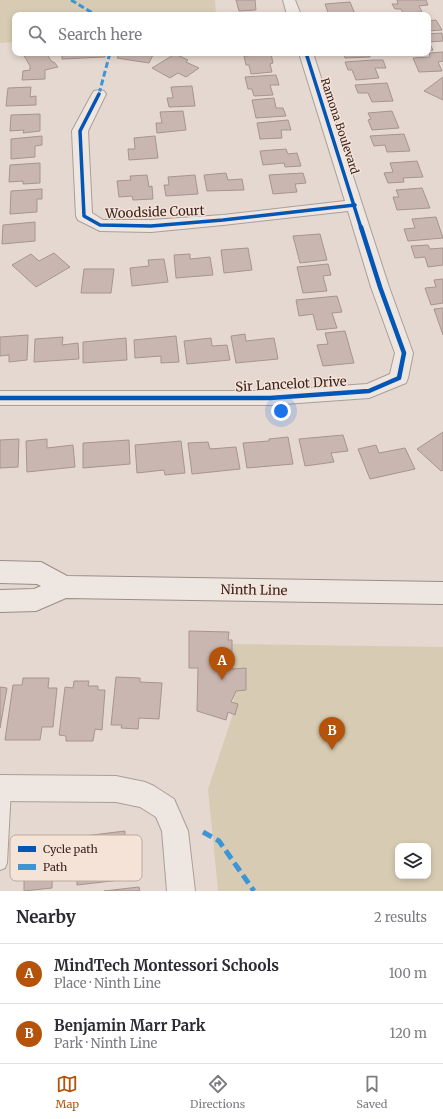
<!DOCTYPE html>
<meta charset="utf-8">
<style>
body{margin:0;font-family:Merriweather,serif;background:#f2f2f3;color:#2b2b33}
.controls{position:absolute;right:12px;bottom:12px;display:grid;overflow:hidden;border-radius:8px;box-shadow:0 2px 6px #0003}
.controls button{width:36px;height:36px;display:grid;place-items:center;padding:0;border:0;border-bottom:1px solid #e1e1e2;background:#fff;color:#2b2b33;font:20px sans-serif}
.you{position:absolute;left:281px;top:411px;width:14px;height:14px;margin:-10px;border:3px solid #fff;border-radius:50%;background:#1a73e8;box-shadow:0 0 0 6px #1a73e833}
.badge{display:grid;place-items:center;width:26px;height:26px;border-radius:50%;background:#b45309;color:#fff;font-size:13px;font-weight:700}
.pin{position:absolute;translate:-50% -33px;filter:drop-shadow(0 1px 2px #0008)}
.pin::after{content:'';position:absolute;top:21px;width:14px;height:12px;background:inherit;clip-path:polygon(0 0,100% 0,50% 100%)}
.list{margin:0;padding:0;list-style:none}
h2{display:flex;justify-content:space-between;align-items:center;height:52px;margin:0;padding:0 16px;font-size:17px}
h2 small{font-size:13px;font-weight:400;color:#7c7c81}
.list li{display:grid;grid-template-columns:26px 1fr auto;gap:12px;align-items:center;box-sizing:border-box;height:60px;padding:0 16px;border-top:1px solid #e1e1e2}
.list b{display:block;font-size:15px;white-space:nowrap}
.list p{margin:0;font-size:13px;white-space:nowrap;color:#7c7c81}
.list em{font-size:13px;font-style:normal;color:#7c7c81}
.icon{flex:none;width:22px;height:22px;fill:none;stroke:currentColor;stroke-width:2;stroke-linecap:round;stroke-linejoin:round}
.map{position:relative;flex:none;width:443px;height:891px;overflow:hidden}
.search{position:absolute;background:#fff;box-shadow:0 2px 6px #0003;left:12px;right:12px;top:12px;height:44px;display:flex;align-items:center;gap:10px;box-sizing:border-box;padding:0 14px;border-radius:8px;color:#7c7c81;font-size:15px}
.sheet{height:172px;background:#fff}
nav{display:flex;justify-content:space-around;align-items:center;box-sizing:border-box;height:56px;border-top:1px solid #e1e1e2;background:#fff;font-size:11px;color:#7c7c81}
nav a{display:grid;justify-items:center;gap:2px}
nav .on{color:#b45309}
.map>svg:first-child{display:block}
.green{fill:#d7ccb3;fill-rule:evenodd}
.building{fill:#c9b6b1;stroke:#a6948f}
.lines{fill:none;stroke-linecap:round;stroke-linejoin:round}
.lane-casing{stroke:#ab9e99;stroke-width:2}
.street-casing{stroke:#ab9e99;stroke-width:2}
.secondary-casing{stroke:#9a8e88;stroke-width:2}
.lane{fill:#eee6e1;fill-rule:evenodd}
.street{fill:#eee6e1;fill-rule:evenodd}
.secondary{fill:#eee6e1;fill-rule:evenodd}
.quiet-far1{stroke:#3e95d5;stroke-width:3;stroke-dasharray:6 3;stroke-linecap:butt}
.quiet{stroke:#3e95d5;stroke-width:5;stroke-dasharray:10 5;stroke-linecap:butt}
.cycleway-far1-casing{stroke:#f5e3d7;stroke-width:5.5}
.cycleway-casing{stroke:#f5e3d7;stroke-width:7}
.cycleway-far1{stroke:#0057b8;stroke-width:3.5}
.cycleway{stroke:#0057b8;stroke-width:4.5}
.labels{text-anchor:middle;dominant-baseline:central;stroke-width:3;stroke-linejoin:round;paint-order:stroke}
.far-street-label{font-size:11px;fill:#3a2520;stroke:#f5e3d7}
.street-label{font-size:13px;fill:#3a2520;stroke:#f5e3d7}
.key{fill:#f5e3d7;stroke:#bdaaa0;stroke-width:1}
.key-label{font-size:11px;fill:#3a2520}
</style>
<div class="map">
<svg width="443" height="891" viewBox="0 0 443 891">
<rect width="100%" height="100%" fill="#e5d8d0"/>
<g class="green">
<path d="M0,0H215L216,15H15V42L0,43Z"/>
<path d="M232,644L443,647V891H218L208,789L234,711ZM398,846H428V876H398Z"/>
</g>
<g class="building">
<path d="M236,0H255L256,10L239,11Z"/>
<path d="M397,0H426L428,5L419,6L422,12L403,13L401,9H395L392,4H398Z"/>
<path d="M350,2L355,14L329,15L325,4Z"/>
<path d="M436,20L442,30L428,31V21Z"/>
<path d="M442,33L443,41L429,42L433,50L428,51V34Z"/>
<path d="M443,52V61L438,62L442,71L419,72L413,58L430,57L429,53Z"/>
<path d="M27,53H46L52,62H54L58,67L45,70V79L22,80L23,71L30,70V66L23,54Z"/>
<path d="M62,53H104L105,57L62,59Z"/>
<path d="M120,53H154L149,63L117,58Z"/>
<path d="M343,53H369L370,57L345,58Z"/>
<path d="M175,54L188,60L186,62L199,68L186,77L178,73L170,78L152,68Z"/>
<path d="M271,54L273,63L270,64L272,72L251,74L249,65H246L244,56Z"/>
<path d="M373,60H383L386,68H375L379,78L356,80L352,70H348L345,62Z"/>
<path d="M276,75L279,85H270L273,95L254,96L252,89H248L245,77Z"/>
<path d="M443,77V100L424,91Z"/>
<path d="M387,83L393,101L372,102L368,93H358L355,85Z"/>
<path d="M192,86L195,106L169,107L167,98H173L171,87Z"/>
<path d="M31,87L30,97L36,96V105L6,106L8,88Z"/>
<path d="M274,98L276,108H283L286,116L256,118L252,100Z"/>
<path d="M183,111L186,130L157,133L156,123H162L160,112Z"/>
<path d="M392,111L399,128L372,130L368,120L371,119L368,113Z"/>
<path d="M40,114V131L23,133L24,130L10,131L11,115Z"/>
<path d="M288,120L291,130H281L282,138L260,139L257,123Z"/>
<path d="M404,134L410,151L387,152L385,145L374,146L370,136Z"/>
<path d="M42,136V145L35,146V157L11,159V139Z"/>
<path d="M155,136L158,158L129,160L128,149H135L134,138Z"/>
<path d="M286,149L288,154L297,153L301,166L285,167L284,163L263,165L260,151Z"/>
<path d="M417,161L423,177L403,178L404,182L388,183L384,173L393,172L390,163Z"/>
<path d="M40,163V183L23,184V181L9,182L10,165Z"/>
<path d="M226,173L228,180L242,179L244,190L207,191L204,175Z"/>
<path d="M303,173L306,183L295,184L297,192L273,194L269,175Z"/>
<path d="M147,175L149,187L152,186L153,199L133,200L132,196L119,197L117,181L131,180L130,176Z"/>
<path d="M195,175L198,194L166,196L164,185H169L168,177Z"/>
<path d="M422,188L430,208L397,210L393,197H399L396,190Z"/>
<path d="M42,189V199H37V212L10,214L11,191Z"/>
<path d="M436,217L443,238L408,241L404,229L415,228L412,219Z"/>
<path d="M35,222V241L2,244L3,225Z"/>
<path d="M320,234L327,260L300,263L293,236Z"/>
<path d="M428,245L430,249L443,248V265L428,267L425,257L415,258L411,246Z"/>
<path d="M248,248L252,270L224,273L221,250Z"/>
<path d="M54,253L70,267L36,287L12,265L31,254L39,261Z"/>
<path d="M190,254V259L210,257L213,275L176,278L174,255Z"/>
<path d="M164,259L168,282L132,286L130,268L149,266L148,260Z"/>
<path d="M328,264L331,275L323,276L327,291L303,293L297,267Z"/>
<path d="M84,269H114L111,293H81Z"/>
<path d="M443,279V303L431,305L425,288L436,287L434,280Z"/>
<path d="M337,296L342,312L332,313L337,328L317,330L313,314L299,316L296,300Z"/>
<path d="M443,308V335L434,309Z"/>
<path d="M345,331L354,363L323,366L317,345L328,344L325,333Z"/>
<path d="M245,334L246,341L274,338L278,359L236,363L231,336Z"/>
<path d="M28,335L27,360L9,362V355L0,356V337Z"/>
<path d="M176,336L179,362L161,363V356L135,358L134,340Z"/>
<path d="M63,337L62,345L78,343L79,359L34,362L35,339Z"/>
<path d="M126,338L127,360L83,363V342Z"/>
<path d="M211,338L212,346L227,345L230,360L187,364L184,341Z"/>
<path d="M443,432V470L441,471L417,449Z"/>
<path d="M343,435L348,451L331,453L334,462L305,466L299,439Z"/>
<path d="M288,437L293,464L247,468L243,443L269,441V439Z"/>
<path d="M19,439L18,467L0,468V440Z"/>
<path d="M47,439V448L73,445L75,467L27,472L26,441Z"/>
<path d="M129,440L130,464L83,468V443Z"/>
<path d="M181,441L185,473L165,475L164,470L137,473L135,445Z"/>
<path d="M208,442L210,449L236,447L240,469L192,474L188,443Z"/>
<path d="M376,445L379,453L405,448L415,469L370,479L358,449Z"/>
<path d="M189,631L229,632L228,640H232V669L246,668V690L236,691L231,702L238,704L235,715L228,712L226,720L197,711L198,668H189Z"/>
<path d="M116,677L140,678V682L162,683L159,719L139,718L138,729L121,728L122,725H111Z"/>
<path d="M23,678H49L48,688H57L53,727H42L40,740H5L13,685H22Z"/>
<path d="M74,681H89L88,686H98V690H105L102,730L95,729L93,741H66V736L59,735L65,687L73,688Z"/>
<path d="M0,687L7,688L0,728Z"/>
<path d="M125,831V837L132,836L134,873H128L129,879L77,885L76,837Z"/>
<path d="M53,837L52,888L24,891V865H27V841Z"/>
<path d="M139,887L140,891H104Z"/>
</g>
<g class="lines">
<defs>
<path id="lane" d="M5,782L9,784L11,788L7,863L5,868L0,870V785Z"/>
<g id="street">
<path d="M283,0H295L301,15H287Z"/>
<path d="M299,53H313L389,287L413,353L408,378L406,383L369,398L270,405H0V391H270L367,384L390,374L395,353L371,287L348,211L223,225L151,232L100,231L78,220L76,216L72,131L92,94L94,91L99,90L104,91L106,94L88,131L92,213L103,220H151L223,215L345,201Z"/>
<path d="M0,775L116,776L145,782L154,786L174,799L188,831L195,891H167L162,831L156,817L140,807L116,802L0,801Z"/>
</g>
<path id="secondary" d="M0,561L41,562L67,576L443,582V604L66,598L36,611L0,612V590L34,589L41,586L37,584L0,583Z"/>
</defs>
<use href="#lane" class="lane-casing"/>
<use href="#street" class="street-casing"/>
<use href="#secondary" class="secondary-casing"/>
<use href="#lane" class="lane"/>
<use href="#street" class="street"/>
<use href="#secondary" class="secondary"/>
<g class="quiet-far1">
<path d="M71,0L96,15"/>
<path d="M99,94L110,53"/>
</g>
<path class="quiet" d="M203,832L219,841L254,891"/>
<defs>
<g id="cycleway-far1">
<path d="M306,53L361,228"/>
<path d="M99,94L80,131L84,216L100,225L151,226L223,220L355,205"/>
</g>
<path id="cycleway" d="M0,398H270L369,391L399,378L404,353L380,287L361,227"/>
</defs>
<use href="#cycleway-far1" class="cycleway-far1-casing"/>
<use href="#cycleway" class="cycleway-casing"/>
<use href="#cycleway-far1" class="cycleway-far1"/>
<use href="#cycleway" class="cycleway"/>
</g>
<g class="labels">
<g class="far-street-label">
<text transform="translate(340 126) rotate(72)">Ramona Boulevard</text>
</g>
<g class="street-label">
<text transform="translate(155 212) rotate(-2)">Woodside Court</text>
<text transform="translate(291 384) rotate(-3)">Sir Lancelot Drive</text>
<text transform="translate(254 590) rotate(1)">Ninth Line</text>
</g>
</g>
<rect x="10" y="835" width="132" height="46" rx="6" class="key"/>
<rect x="18" y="846" width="18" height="6" fill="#0057b8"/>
<rect x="18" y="864" width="18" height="6" fill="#3e95d5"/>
<g class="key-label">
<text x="43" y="853">Cycle path</text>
<text x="43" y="871">Path</text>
</g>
</svg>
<div class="controls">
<button><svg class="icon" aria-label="layers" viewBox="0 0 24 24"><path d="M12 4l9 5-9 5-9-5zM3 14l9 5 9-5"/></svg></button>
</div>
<div class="you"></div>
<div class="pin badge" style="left:222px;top:680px">A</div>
<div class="pin badge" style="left:332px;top:750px">B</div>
<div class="search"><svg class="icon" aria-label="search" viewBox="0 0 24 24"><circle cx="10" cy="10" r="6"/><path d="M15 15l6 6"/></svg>Search here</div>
</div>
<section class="sheet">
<h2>Nearby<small>2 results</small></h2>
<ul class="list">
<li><span class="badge">A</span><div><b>MindTech Montessori Schools</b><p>Place · Ninth Line</p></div><em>100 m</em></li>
<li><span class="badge">B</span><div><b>Benjamin Marr Park</b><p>Park · Ninth Line</p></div><em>120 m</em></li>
</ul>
</section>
<nav>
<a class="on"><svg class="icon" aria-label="map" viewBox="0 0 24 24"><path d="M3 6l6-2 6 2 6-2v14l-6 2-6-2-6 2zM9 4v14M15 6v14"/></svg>Map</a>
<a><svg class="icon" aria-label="directions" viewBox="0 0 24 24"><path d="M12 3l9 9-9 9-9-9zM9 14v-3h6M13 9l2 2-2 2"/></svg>Directions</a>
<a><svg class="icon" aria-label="saved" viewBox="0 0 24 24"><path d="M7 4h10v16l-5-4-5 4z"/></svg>Saved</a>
</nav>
